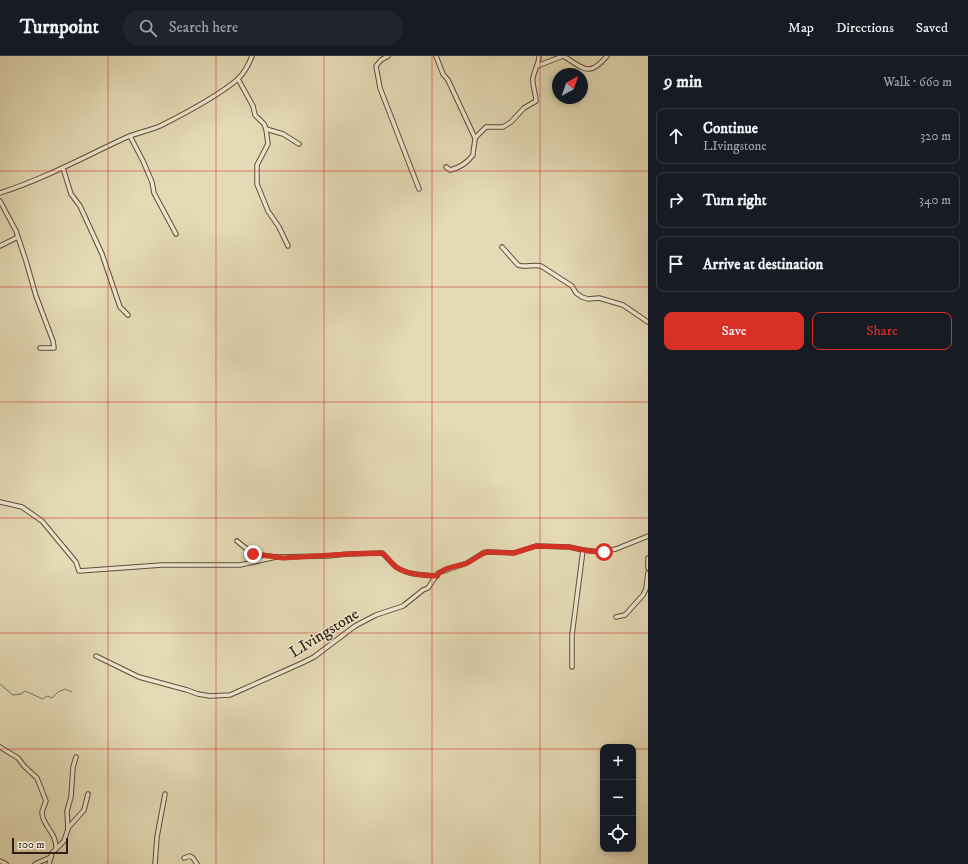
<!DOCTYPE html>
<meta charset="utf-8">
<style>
body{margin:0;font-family:"IM FELL DW Pica",serif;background:#20242c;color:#f1f3f6}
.controls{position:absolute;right:12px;bottom:12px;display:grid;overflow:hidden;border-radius:8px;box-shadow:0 2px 6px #0003}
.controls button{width:36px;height:36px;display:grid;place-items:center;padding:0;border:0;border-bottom:1px solid #363941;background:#171b24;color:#f1f3f6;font:20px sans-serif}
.compass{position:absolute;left:552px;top:12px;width:36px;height:36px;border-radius:50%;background:#171b24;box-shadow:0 2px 6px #0003;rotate:40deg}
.scale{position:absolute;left:12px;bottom:10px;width:56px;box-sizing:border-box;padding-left:4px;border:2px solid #321e11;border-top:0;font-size:11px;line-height:14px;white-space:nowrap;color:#321e11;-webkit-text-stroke:3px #ede7cf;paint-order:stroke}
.stop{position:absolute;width:12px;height:12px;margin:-9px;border:3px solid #d93025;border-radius:50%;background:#fff}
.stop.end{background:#d93025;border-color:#fff;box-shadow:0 1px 4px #0008}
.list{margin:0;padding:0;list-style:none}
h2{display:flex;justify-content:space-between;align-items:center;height:52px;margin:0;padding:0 16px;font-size:17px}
h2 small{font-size:13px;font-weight:400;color:#9ea1a6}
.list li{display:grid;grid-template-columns:26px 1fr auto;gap:12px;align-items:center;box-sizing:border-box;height:56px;margin:0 8px 8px;padding:0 8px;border:1px solid #363941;border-radius:8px}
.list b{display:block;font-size:15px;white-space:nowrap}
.list p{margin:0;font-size:13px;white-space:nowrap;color:#9ea1a6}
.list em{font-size:13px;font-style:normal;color:#9ea1a6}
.actions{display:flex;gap:8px;padding:12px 16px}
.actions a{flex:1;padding:9px 0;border:1px solid #d93025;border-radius:8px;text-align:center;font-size:14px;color:#d93025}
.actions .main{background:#d93025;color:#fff}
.icon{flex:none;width:22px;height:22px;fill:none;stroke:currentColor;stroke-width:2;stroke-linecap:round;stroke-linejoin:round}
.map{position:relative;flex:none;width:648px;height:808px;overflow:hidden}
header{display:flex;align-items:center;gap:24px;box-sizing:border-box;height:56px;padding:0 20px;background:#171b24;border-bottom:1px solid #363941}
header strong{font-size:19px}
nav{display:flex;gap:22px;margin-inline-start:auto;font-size:14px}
.search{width:280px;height:36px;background:#20242c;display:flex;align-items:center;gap:10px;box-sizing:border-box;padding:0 14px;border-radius:22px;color:#9ea1a6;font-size:15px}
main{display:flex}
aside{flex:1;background:#171b24}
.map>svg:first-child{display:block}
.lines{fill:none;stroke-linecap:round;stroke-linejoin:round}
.stream{stroke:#6d7c6e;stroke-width:1}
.minor-casing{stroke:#5e4d3a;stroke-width:5.5}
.minor{stroke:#ede7cf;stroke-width:3.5}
.route{stroke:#d93025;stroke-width:5}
.grid{fill:none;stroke:#d62828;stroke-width:1;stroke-opacity:0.55}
.labels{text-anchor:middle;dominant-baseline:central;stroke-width:3;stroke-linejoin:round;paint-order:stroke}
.street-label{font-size:16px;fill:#321e11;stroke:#ede7cf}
</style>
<header>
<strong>Turnpoint</strong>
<div class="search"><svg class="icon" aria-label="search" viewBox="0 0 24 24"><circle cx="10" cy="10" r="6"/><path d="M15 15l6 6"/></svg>Search here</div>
<nav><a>Map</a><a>Directions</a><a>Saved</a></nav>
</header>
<main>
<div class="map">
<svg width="648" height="808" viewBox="0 0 648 808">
<rect width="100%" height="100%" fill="#e4dab5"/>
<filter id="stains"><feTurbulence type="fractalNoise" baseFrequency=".005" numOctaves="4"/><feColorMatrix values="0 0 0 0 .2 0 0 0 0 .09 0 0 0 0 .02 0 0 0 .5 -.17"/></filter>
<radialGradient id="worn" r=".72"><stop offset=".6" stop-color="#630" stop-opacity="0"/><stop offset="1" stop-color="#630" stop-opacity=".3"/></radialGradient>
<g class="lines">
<path class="stream" d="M0,628L13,639L21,638L25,635L43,643L47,640L52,642L58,636L65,633L72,636"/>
<defs>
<g id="minor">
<path d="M388,0L381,4L376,10L380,32L419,133"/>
<path d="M436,0L443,18L448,24L475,82"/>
<path d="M563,0C583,11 588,23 607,0"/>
<path d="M537,10L563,0"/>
<path d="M238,23L253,50L255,59L264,68L266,73L268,88L257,109V128L268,155L279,171L288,190"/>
<path d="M266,73L283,78L299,88"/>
<path d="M130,80L143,105L152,126L154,137L176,178"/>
<path d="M446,111L450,114C460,112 467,107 473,99C473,93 475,88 475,82L486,71H503L511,66L524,52L536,45C536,37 532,31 533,22C534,15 539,8 539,0"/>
<path d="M63,112L71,138L80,150L102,198L120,251L128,259"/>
<path d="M0,137C44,123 84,101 125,82C136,77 148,75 160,70C182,59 219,39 238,23C244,17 249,8 252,0"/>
<path d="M0,145L16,175L26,205L36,240L53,285L54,292H40"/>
<path d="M0,190L18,181"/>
<path d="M502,191L518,209C525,212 533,208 541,210L572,230L576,237L582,241L588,243L599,242L623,249L648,266"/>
<path d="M0,446L22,451L42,465L76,506L79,515L162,509H240L276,501"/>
<path d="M237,485L253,498L276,501L327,500L348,498L382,497C387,501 391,507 396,511C408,519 423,519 437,520"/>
<path d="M648,502V512"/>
<path d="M616,561L625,559L643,539L646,533L648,517"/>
<path d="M96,600L139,621L187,634L198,638L210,640L230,639L302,607L314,601L355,570L376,559L403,550L423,534L428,532L438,517L467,507L483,497L487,496L514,497L536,490L569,491L583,494L600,496L616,493L648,480"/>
<path d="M572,611V579L583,494"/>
<path d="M0,691L18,702L24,710L37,722L46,745C45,749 42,753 42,757C42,769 57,777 56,793"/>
<path d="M68,772L84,754L88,738"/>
<path d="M184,802L190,800L193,802L197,808"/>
<path d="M0,805L6,808"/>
<path d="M35,808L51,801"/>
<path d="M49,808L52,797L64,785L68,773L67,755L71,741L73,711L76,701"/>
<path d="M155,808L157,781L165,738"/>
</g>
</defs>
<use href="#minor" class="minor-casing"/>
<use href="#minor" class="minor"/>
</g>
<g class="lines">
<path class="route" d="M253,498L283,502L348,498L382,497C387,501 391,507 396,511C408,519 423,519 437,520C441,512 457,510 465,508C473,505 479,498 487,496L514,497L536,490L569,491L589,495L604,496"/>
</g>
<path class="grid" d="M108,0V808M216,0V808M324,0V808M432,0V808M540,0V808M0,115H648M0,231H648M0,346H648M0,462H648M0,577H648M0,693H603M633,693H648"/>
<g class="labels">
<g class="street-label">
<text transform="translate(324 577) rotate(-32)">LIvingstone</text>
</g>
</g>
<rect width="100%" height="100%" filter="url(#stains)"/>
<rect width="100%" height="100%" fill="url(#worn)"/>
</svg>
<div class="controls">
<button>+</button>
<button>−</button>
<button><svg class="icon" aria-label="locate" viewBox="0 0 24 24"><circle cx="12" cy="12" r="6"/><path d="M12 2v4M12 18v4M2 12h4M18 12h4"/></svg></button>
</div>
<svg class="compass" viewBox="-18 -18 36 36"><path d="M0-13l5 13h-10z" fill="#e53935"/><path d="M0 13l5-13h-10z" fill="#9ea1a6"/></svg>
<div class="scale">100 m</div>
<div class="stop" style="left:604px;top:496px"></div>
<div class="stop end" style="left:253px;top:498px"></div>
</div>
<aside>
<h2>9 min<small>Walk · 660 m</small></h2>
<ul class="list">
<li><svg class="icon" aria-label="ahead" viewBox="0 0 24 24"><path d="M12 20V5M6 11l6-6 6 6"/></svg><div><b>Continue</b><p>LIvingstone</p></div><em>320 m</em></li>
<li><svg class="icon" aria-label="right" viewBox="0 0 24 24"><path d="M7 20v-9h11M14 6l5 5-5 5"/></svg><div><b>Turn right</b></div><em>340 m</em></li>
<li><svg class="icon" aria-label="arrive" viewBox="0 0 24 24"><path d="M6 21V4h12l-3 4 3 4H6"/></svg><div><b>Arrive at destination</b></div></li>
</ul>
<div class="actions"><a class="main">Save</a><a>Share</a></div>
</aside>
</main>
